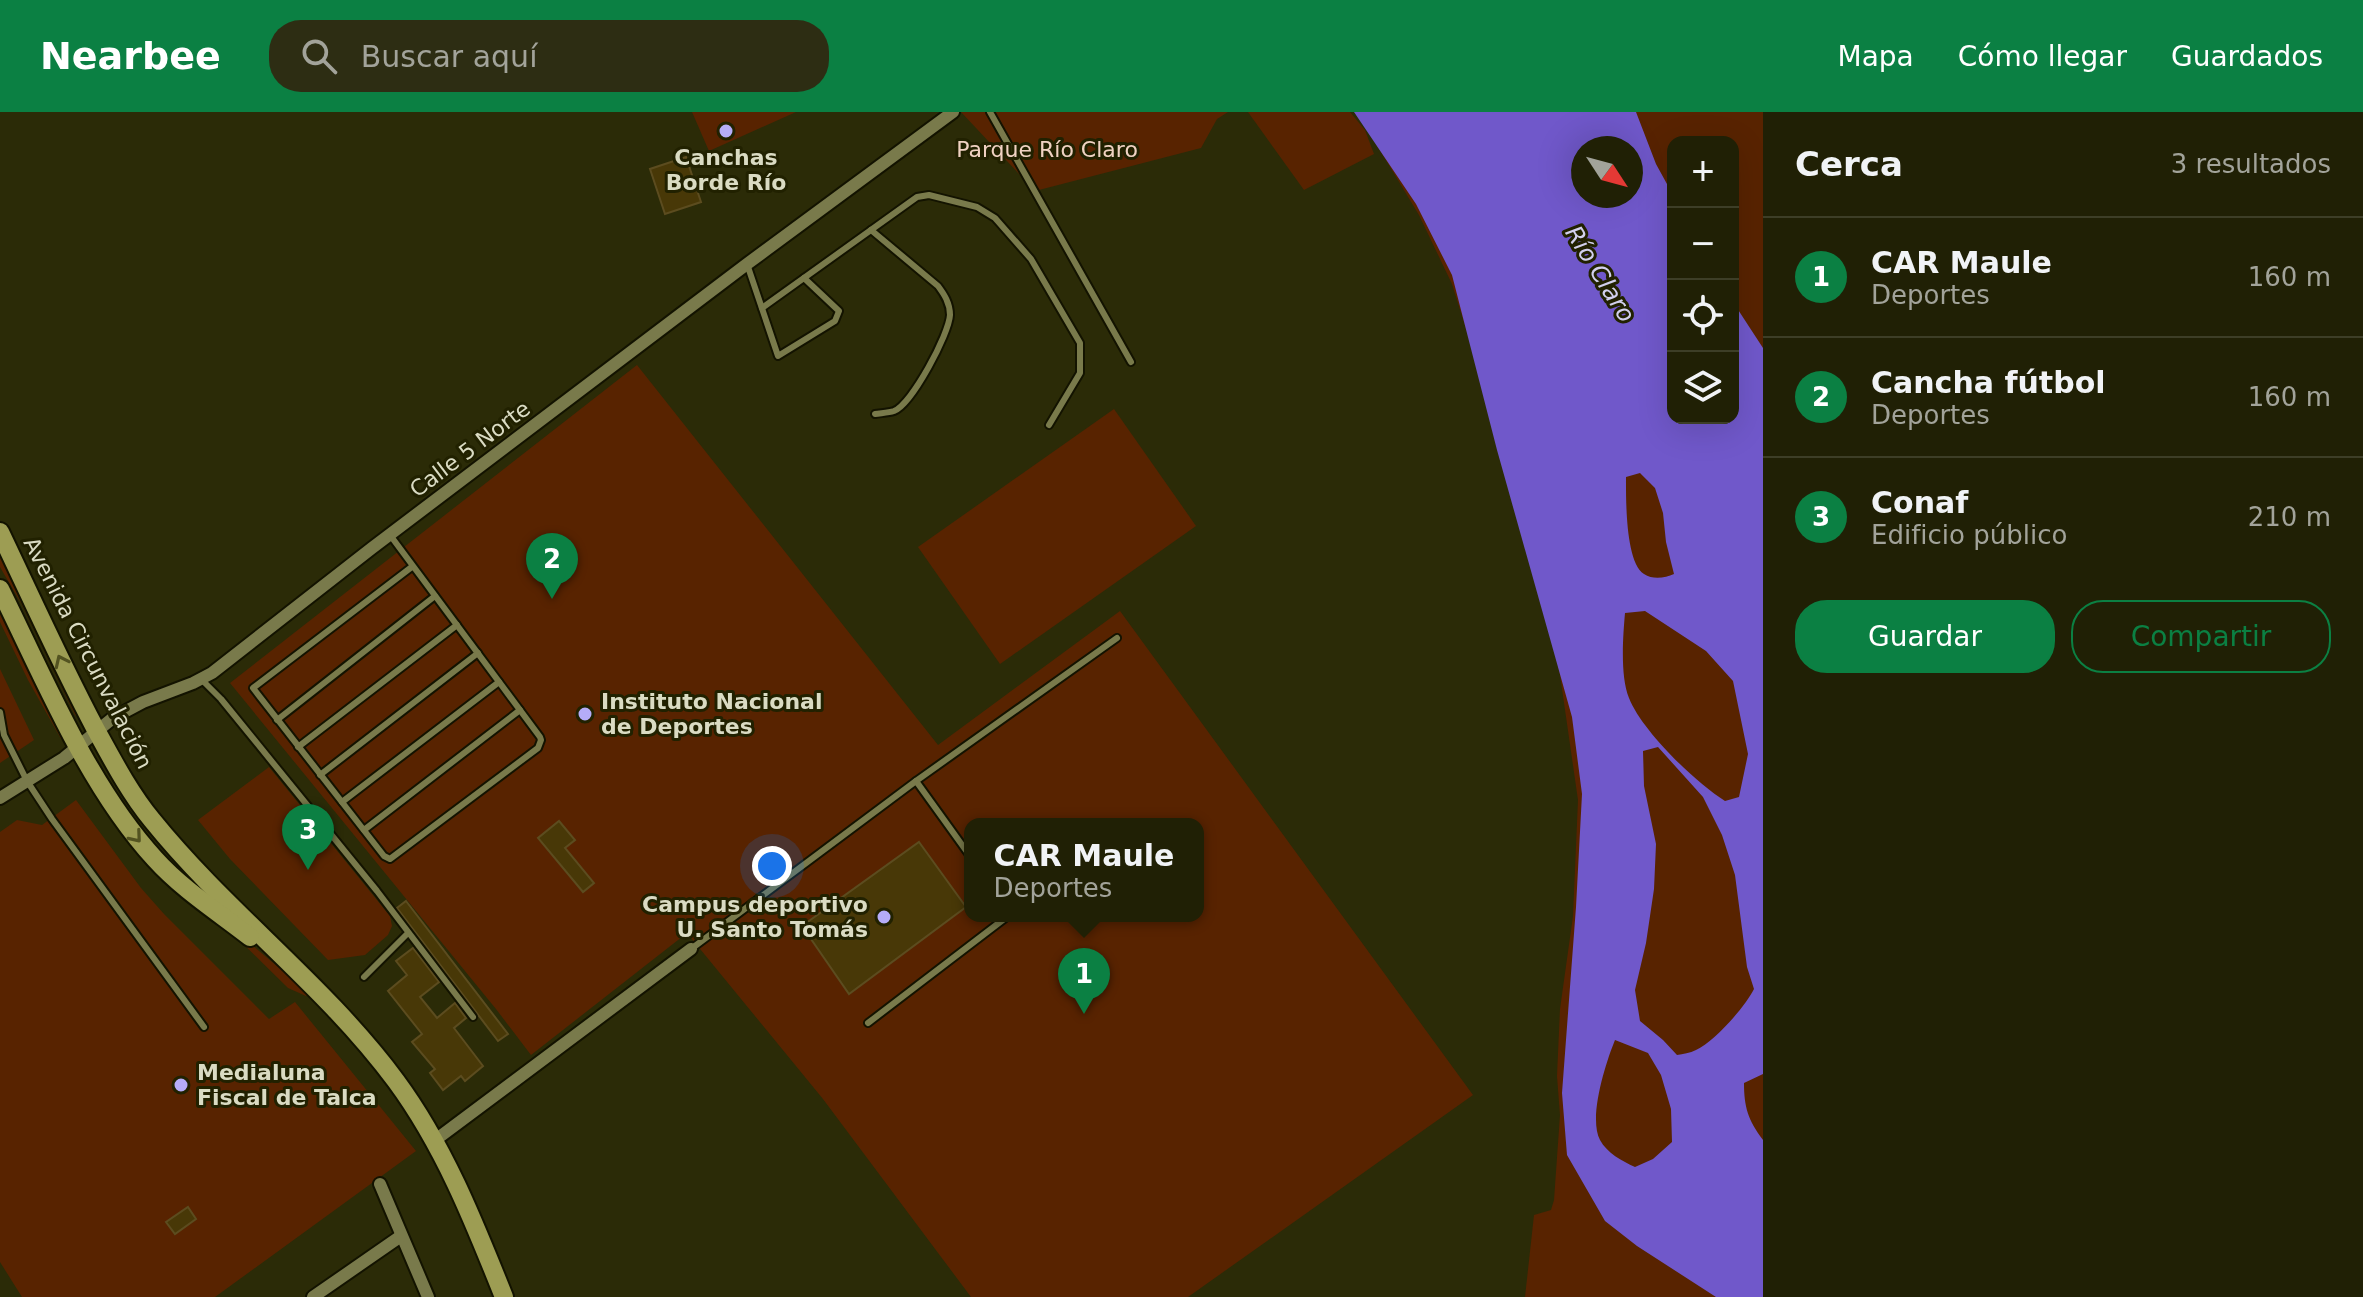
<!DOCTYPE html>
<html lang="es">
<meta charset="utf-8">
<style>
body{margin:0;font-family:"DejaVu Sans",sans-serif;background:#2d2d13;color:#f1f3f6}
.controls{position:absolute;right:24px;top:24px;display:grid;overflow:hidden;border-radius:16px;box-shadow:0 8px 32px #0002}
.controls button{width:72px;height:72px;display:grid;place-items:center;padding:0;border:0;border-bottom:2px solid #3d3e27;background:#202005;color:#f1f3f6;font:40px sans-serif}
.compass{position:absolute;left:1571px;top:24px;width:72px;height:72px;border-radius:50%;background:#202005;box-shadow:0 8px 32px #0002;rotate:126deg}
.you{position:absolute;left:772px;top:754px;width:28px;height:28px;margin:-20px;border:6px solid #fff;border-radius:50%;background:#1a73e8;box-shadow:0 0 0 12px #1a73e833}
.badge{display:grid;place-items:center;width:52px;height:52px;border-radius:50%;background:#0b8043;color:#fff;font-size:26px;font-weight:700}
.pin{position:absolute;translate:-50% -66px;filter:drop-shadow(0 2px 4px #0008)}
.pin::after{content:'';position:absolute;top:42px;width:28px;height:24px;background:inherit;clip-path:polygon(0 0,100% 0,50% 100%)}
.popup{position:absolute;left:964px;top:706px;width:240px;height:104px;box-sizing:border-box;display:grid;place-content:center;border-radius:16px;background:#202005;filter:drop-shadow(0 2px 6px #0005);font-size:26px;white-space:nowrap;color:#a2a39a}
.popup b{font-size:30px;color:#f1f3f6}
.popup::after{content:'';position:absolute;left:50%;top:100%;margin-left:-16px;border:16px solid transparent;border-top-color:#202005}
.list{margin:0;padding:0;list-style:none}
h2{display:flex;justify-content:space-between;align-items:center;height:104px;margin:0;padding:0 32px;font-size:34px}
h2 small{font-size:26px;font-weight:400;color:#a2a39a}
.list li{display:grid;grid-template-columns:52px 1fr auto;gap:24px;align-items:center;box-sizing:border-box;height:120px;padding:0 32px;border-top:2px solid #3d3e27}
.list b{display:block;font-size:30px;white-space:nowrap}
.list p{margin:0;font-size:26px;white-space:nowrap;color:#a2a39a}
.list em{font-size:26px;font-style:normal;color:#a2a39a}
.actions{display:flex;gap:16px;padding:24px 32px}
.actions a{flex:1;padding:18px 0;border:2px solid #0b8043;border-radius:32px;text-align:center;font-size:28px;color:#0b8043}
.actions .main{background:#0b8043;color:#fff}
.icon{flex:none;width:44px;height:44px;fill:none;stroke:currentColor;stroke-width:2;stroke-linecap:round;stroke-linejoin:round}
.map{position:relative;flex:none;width:1763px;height:1185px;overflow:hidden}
header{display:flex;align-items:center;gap:48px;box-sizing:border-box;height:112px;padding:0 40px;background:#0b8043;color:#fff}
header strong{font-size:38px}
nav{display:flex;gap:44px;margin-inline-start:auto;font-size:28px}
.search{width:560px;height:72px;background:#2d2d13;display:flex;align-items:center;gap:20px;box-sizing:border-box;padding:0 28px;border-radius:32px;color:#a2a39a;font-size:30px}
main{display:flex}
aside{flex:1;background:#202005}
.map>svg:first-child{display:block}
.green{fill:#582300;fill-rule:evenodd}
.water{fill:#7058ca;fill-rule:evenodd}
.building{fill:#483807;stroke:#5c4c1f;stroke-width:2}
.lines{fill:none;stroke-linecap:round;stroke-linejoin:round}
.service-casing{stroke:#131300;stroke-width:10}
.minor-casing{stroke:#131300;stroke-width:16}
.primary-casing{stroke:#131300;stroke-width:22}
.service{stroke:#797a4b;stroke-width:6}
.minor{stroke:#797a4b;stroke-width:12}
.primary{stroke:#9d9d53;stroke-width:18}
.oneway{stroke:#535321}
.poi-dot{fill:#b5acf8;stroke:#212100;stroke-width:3}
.labels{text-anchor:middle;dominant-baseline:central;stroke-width:6;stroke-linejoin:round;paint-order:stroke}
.park-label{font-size:22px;fill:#f0d2c2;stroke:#212100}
.poi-label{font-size:22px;font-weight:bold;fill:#dadbc3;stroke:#212100;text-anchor:start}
.street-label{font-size:22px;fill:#dadbc3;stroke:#212100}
.water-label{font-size:24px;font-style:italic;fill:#d2d0ed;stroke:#212100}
</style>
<header>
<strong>Nearbee</strong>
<div class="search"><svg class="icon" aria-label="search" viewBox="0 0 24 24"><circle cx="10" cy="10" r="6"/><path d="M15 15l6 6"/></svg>Buscar aquí</div>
<nav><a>Mapa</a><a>Cómo llegar</a><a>Guardados</a></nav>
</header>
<main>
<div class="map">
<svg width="1763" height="1185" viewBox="0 0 1763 1185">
<rect width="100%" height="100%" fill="#2b2b07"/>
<g class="green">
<path d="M692,0H796L709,39Z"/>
<path d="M961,0H1228L1217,7L1201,36L1035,79Z"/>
<path d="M1248,0H1350L1365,18L1374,42L1304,78Z"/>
<path d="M1357,0H1763V1185H1525L1534,1103L1551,1098L1554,1088L1560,1003L1557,964L1560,897L1573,804L1578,688L1560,563L1530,421L1452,172L1419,103ZM1673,30H1733V306H1673ZM1583,36H1631V84H1583Z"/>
<path d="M637,253L938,633L1120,499L1473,983L1188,1185H971L823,987L687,821L531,943L496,897L230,571ZM970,712H1198V804H970Z"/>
<path d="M1114,297L1196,414L1000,552L918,435Z"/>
<path d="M0,436L79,602L78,605L75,603L21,491L0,455Z"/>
<path d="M0,500L61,623V627L28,568L0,510Z"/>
<path d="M0,557L34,628L0,651Z"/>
<path d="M269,655L390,804L392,814L388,823L365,843L328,848L230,747L198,708Z"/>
<path d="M76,688L141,776L164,802L269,907L295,890L416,1039L215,1185H22L0,1150V720L17,708L42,713Z"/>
<path d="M234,818L309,881L306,884L288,876L232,821Z"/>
</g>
<path class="water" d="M1354,0H1636L1656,52L1673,83V306H1733V190L1763,236V962L1744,971C1744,995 1748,1008 1763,1028V1185H1716L1637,1134L1605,1109L1567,1043L1562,981L1576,795L1582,682L1572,605L1497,338L1452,163L1416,92ZM1583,36H1631V84H1583ZM1640,361L1655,376L1663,401L1666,430L1674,462C1665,466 1653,468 1644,462C1625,450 1626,385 1626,365ZM1645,499L1706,539L1733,569L1748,642L1739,685L1725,689C1695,670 1642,619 1629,586C1620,564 1623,524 1625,501ZM1658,635L1703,685L1722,723L1735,763L1747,855L1754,877C1745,895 1714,930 1696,938C1690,941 1683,942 1677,943L1663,928L1640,909L1635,878L1646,831L1654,777L1656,732L1644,674L1643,639ZM1615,928L1648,941L1661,963L1671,997L1672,1030L1653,1047L1635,1055C1622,1049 1607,1041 1600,1028C1588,1006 1606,950 1615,928Z"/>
<g class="building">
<path d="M686,45L701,90L665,102L650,57Z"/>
<path d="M559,709L575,728L565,736L594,771L583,780L538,726Z"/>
<path d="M919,730L966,795L849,882L802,814Z"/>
<path d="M406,789L508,922L498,929L397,796Z"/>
<path d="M413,836L439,870L420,885L437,906L455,891L466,906L454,916L483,954L465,969L461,964L443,978L430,961L435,957L412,930L422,922L388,879L407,863L396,849Z"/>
<path d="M188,1095L196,1107L175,1122L166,1110Z"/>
</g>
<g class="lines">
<defs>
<g id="service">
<path d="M990,0L1131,250"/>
<path d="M871,118L938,174C944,182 950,191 950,203C949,222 912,292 894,299C888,301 880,301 875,302"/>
<path d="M747,152L778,244L835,209L839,199L804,166"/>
<path d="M762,196L917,85L929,83L977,95L995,106L1031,147L1080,231V261L1049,313"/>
<path d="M390,423C440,490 490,558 540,625L541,628L538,636L390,747L384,744L253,576L413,454"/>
<path d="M201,567L221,587L377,779L473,905"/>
<path d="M0,600L4,623L27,669L52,707L204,915"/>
<path d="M277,608L435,484"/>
<path d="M298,635L457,513"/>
<path d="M320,663L478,541"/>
<path d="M916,669L1117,526"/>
<path d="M342,690L499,570"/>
<path d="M364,718L520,598"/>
<path d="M691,837L916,669L970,744"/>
<path d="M364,865L408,821"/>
<path d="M868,911L1008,804"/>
</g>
<g id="minor">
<path d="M0,686L64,646L113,606L143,590L193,571L212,561L372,436L747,152L953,0"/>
<path d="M434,1029L691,837"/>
<path d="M380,1072L428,1185"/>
<path d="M313,1185L401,1124"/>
</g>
<g id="primary">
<path d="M0,420C31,485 61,552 95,616C112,647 129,680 152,708C227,801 325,873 396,969C444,1034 474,1110 504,1185"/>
<path d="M0,477C44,566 88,674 155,747C182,777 218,800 250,825"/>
</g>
</defs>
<use href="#service" class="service-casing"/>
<use href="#minor" class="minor-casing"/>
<use href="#primary" class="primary-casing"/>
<use href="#service" class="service"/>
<use href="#minor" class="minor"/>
<use href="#primary" class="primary"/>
</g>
<defs><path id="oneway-chevron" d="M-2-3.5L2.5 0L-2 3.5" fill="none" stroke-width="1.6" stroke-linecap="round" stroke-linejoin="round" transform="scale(2)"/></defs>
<g class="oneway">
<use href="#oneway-chevron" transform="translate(61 549) rotate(-115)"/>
<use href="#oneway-chevron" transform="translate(136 725) rotate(50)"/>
</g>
<g class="poi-dot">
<circle cx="726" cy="19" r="8"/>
<circle cx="585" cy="602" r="8"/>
<circle cx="884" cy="805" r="8"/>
<circle cx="181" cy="973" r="8"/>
</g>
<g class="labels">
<g class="park-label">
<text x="1047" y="37">Parque Río Claro</text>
</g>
<g class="poi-label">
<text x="726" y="45" text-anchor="middle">Canchas<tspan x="726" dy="25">Borde Río</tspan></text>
<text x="601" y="589">Instituto Nacional<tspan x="601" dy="25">de Deportes</tspan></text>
<text x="868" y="792" text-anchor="end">Campus deportivo<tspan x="868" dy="25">U. Santo Tomás</tspan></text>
<text x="197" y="960">Medialuna<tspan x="197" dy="25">Fiscal de Talca</tspan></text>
</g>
<g class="street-label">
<text transform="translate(470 337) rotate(-37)">Calle 5 Norte</text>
<text transform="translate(88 541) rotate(63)">Avenida Circunvalación</text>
</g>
<g class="water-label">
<text transform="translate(1600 162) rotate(58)">Río Claro</text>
</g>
</g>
</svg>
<div class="controls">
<button>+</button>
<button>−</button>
<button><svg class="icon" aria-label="locate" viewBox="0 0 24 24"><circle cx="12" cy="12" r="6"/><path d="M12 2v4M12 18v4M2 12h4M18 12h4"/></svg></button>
<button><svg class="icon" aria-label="layers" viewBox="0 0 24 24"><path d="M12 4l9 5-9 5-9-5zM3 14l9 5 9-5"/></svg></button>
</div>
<svg class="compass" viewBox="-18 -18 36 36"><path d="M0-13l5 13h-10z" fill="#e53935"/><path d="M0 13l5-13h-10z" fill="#a2a39a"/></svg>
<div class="you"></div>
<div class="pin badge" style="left:1084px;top:902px">1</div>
<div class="popup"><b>CAR Maule</b>Deportes</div>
<div class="pin badge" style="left:552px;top:487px">2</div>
<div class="pin badge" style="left:308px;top:758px">3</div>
</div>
<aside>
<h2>Cerca<small>3 resultados</small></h2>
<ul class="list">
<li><span class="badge">1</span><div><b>CAR Maule</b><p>Deportes</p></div><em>160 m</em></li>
<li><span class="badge">2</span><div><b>Cancha fútbol</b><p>Deportes</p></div><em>160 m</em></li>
<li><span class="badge">3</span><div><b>Conaf</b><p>Edificio público</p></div><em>210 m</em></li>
</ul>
<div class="actions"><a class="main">Guardar</a><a>Compartir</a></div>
</aside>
</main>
